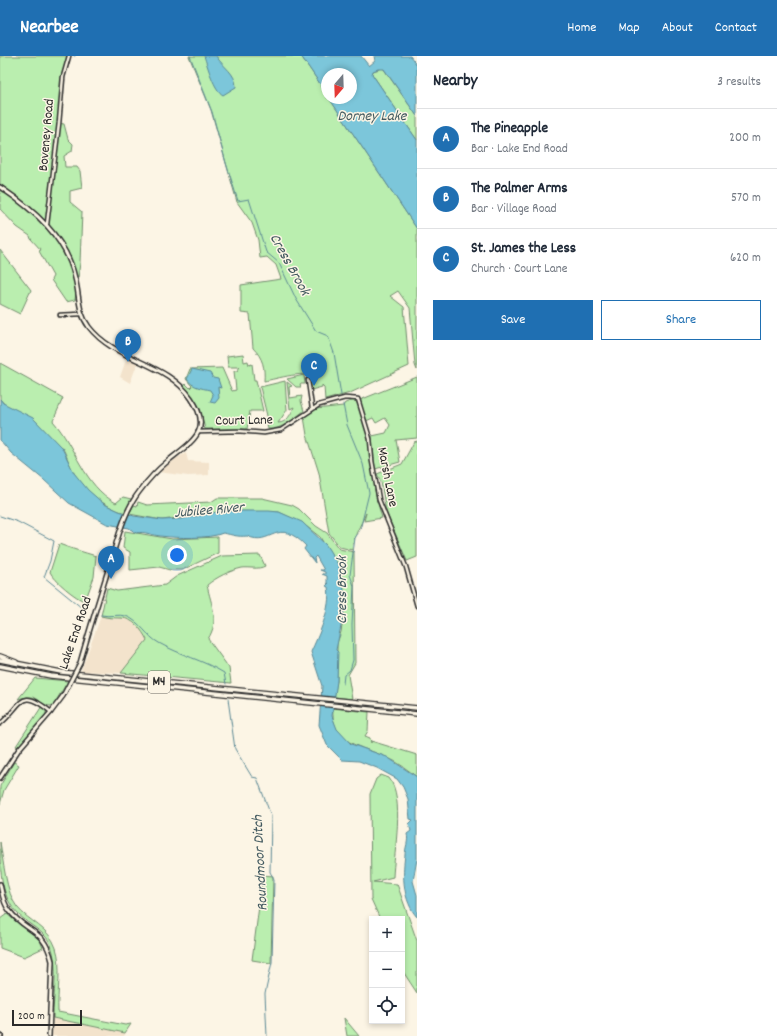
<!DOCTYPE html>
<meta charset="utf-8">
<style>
body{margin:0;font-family:Dekko,sans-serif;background:#f6f6f7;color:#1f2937}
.controls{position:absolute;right:12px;bottom:12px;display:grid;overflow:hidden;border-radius:0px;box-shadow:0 2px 6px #0003}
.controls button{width:36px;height:36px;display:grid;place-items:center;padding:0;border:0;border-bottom:1px solid #e0e1e3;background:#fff;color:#1f2937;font:20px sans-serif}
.compass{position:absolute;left:321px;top:12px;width:36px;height:36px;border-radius:50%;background:#fff;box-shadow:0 2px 6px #0003;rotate:199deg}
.scale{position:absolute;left:12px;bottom:10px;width:70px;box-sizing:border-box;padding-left:4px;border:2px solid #2b2b2b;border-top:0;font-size:11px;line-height:14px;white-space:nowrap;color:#2b2b2b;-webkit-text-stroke:3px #fcf5e5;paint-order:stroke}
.you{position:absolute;left:177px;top:499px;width:14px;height:14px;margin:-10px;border:3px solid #fff;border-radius:50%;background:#1a73e8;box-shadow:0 0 0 6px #1a73e833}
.badge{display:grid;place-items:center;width:26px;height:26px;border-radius:50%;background:#1f6fb2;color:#fff;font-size:13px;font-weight:700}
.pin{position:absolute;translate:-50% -33px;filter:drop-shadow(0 1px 2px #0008)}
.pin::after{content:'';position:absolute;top:21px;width:14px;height:12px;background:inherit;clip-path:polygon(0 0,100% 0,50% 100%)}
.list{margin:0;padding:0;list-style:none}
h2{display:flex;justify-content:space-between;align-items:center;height:52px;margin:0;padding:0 16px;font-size:17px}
h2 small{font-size:13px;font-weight:400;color:#747a83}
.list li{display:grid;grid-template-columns:26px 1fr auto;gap:12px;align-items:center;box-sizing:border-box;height:60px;padding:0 16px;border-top:1px solid #e0e1e3}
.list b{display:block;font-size:15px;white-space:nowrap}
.list p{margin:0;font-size:13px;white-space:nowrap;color:#747a83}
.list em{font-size:13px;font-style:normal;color:#747a83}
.actions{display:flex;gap:8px;padding:12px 16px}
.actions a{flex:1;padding:9px 0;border:1px solid #1f6fb2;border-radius:0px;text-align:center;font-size:14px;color:#1f6fb2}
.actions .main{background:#1f6fb2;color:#fff}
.icon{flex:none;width:22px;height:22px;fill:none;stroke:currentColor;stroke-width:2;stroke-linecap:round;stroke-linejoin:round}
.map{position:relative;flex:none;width:417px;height:980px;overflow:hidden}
header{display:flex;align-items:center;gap:24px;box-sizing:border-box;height:56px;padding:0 20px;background:#1f6fb2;color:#fff}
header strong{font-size:19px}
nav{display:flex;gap:22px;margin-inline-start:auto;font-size:14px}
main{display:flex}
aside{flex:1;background:#fff}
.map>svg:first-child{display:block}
.built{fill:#f3e3cc}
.green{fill:#baeeaf;stroke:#728c6d}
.water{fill:#7bc6da;stroke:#5b8894}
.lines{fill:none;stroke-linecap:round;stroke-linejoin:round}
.stream{stroke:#5b8894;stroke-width:1}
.minor-casing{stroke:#2b2b2b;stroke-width:5.5}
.major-casing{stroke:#2b2b2b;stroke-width:6}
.highway-casing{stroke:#2b2b2b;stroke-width:6}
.minor{stroke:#fcf5e5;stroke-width:2.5}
.major{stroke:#fcf5e5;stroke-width:3}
.highway{stroke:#fcf5e5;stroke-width:3.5}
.major-bridge-casing{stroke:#2b2b2b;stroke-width:6;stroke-linecap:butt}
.major-bridge{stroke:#fcf5e5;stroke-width:3}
.labels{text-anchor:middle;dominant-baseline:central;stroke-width:3;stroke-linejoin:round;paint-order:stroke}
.shield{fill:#fcf5e5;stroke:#6a6863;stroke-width:1}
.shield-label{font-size:13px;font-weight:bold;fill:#2b2b2b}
.street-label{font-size:14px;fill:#2b2b2b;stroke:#fcf5e5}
.water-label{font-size:15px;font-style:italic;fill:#435a60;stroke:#fcf5e5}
</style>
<header>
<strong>Nearbee</strong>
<nav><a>Home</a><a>Map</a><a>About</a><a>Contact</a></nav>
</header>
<main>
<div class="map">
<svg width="417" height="980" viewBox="0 0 417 980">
<rect width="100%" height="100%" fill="#fcf5e5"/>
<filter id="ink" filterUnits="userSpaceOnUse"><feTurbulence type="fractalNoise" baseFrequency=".025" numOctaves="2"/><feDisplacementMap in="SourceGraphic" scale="8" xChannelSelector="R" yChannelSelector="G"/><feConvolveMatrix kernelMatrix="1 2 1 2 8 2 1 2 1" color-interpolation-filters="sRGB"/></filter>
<g filter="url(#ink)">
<g class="built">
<path d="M127,301L138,306L130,327L120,321Z"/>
<path d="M186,397L188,405L209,406V419L188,420L158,416L175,403Z"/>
<path d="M101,560L116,563L122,561L128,564L140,571L147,584L121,617L81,615Z"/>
<path d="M53,962L110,974L126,977L124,980H52Z"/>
</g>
<g class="green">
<path d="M0,0H67L60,32L58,67L64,68L68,83L73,88L72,95L64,100L65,111H77L80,115L82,132L70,135V146L82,156L80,207L75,244L66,246L51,224L53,220L39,195L41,194L31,183L30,180L17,171L0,153Z"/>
<path d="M189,0H301L327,38V42H329L417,173V314L415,309L410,252L398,235L390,240L404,251L409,310L350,337L325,344L324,331L322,329V331L311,334L309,325L316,322C308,313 276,323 264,325C265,312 263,302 253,292L250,258L241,257V229L281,223L276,209L267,201L260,202L258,184L252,167L237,146L211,54Z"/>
<path d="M383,12L417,60V84L372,18L373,15Z"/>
<path d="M0,194L31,234L20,258L0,248Z"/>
<path d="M243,298L244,306L248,305L249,309L252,308L254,324H256L263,355H250L247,373H205L199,350L184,330L186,328L190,332L192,330L186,323L190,313L222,312L232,335L236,334L234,315H237L240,311H228L227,300Z"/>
<path d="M0,307L63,342L53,365C76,391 83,429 116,447L123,441L131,443L125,457C105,451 85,436 74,417C69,409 67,399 62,391L59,392L7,351L0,343Z"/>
<path d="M304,319L305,328H300L301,331H296L287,323Z"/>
<path d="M417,321V382L396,384L400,406L375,413L372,380L386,377L390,369L385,362L376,367L373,362L366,365L360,344Z"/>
<path d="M285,325L287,354L278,367C287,367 291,358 294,351L290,353L287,326L292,330L289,331L290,342L302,340L301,345L304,355C293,363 282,374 268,373L267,368H269L260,331Z"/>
<path d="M354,344C368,353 373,422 376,440C378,448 380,455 382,462L364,465L366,457C360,471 354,478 352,494L340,491L329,477L319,417L307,379L304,361L316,353L343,350L345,347Z"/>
<path d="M417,385V501L407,505L386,456L381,426L377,418L402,408L414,386Z"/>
<path d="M217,442H262L292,449L299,453L316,470L327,477L339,493L354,496L355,607L348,619L352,643L334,641L337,625V587L341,576L345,551L344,537L338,510L320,481L302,467L279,456L231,455L162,464L129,458L134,449L137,450L138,446L147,449L211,446Z"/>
<path d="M125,475L172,483L218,481V497L182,514H170L159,511L130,514V496L123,492Z"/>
<path d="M59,488C72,493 83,496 96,500L94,521L85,545C76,543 54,524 50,516Z"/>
<path d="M260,499L265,510C258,514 250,511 242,512C229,515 217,521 207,529C211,549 220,564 208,583L229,612L231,627L121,617L147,584C142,574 133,562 121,562C114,562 108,562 101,560L107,532L117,535L165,529L177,520L222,500Z"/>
<path d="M35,622L68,625L54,648L51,650C36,649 42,636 18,643Z"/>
<path d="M42,650L46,653V659L18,691L16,690Z"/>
<path d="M333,652L369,656L368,675L365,680L370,682L371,687V685L417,699V721C408,714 398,706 386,701C362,690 330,688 333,652Z"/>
<path d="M14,706L19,709L4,734L0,748V730Z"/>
<path d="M381,719L389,722C405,742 394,796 393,821L373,826L397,828L417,885V937L402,914V863H380L371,843L370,738L376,723Z"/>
<path d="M0,786C3,803 6,837 17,851C29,866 49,871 56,892C62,909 57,937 58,956L125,969L131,968L125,977L53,962C53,939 59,911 51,889C46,877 34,872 25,864C0,846 0,815 0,786Z"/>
<path d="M263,819L273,820L271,907L252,904Z"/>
<path d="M7,858L14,864L38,879L43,892L24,901L0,892V863Z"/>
<path d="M344,962L359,980H347Z"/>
</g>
<g class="water">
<path d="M204,0H216C223,11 236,17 236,31L223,39C214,34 208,11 204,0Z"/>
<path d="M301,0H361L369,10L375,5L374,0H410L417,9V60L384,13H378L373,15L372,18L417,84V173L329,42H351V18H327V38Z"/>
<path d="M192,313L210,317L213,322L218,323L221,332L218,331L219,342L215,347L210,346L213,339L210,334C201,332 192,331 187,323Z"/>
<path d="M0,343L3,347L33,362L62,392L74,417L88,434L104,448L119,455L134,460L162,464L181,463L217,456L226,457L228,455H269L279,456L302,466L326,489L339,510L344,534L345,551L336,594L338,596L337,625L332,660L337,673L351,688L387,701L417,721V803L413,825L417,839V861C403,845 402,820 405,799C405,792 409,785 407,778L411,775L409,768L413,764L410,763L408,743L403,731L397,723L377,712L359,705L342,704L327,689L319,669L322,630L311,596C318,580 332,552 328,531L326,530L328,528L327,527V520L322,518H325V516L320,514H324L316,500L314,502L315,507L304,493L306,490C276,459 272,492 247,480C237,481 233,479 223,477C209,483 177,482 160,480C151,479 145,475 136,477L129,472L107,468L69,447L44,424L11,397L0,384Z"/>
</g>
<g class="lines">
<g class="stream">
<path d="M74,0H75"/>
<path d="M190,0L212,56L226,107L238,145L249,143L266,196L279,207L296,243L316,275L328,280L334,297L341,339"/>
<path d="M343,348L347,369L363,408L369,437L360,474L355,482L350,519L354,530L352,569L353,604L350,614L344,619L343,628"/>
<path d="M0,460L18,466L54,485L50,505L44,521L82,552"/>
<path d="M101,559C109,561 119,558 126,560C141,566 146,580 159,587C180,599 203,604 224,617L226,628"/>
<path d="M228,643L235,693L252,721L257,722L271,760L270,816L274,823L272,906L265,938L267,980"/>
</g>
<defs>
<g id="minor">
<path d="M47,168L59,67L63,21L69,0"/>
<path d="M60,259L81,258"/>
<path d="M308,324L312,352"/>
<path d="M198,376L238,375L264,377L281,374L319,349L345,342L358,343L370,383L372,405L379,444L406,511L417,550"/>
<path d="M0,668C23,649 19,630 51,656"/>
</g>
<g id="major">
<path d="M0,131C34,154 66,181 75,222C80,240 77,255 89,271C115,305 167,306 191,342C214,375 191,386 168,405C157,414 147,425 139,436C123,457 117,486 109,511C99,543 89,575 80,607"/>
<path d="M0,722L19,693L51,656L63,640"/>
<path d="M0,828C2,837 3,847 9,854C25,877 44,871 52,905L49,980"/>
<path d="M0,979L1,980"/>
</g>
<g id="highway">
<path d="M0,600L16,606"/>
<path d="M0,604L61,616L417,652"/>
<path d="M0,610L51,620L417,658"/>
</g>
</defs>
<use href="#minor" class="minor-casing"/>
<use href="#major" class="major-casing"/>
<use href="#highway" class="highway-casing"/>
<use href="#minor" class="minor"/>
<use href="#major" class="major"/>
<use href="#highway" class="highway"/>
<defs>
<path id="major-bridge" d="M63,640L80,607"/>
</defs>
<use href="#major-bridge" class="major-bridge-casing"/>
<use href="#major-bridge" class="major-bridge"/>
</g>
</g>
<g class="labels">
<rect class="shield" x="148" y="615" width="22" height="22" rx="3"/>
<g class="shield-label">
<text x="159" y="626">M4</text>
</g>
<g class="street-label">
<text transform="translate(47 79) rotate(-85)">Boveney Road</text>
<text transform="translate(244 365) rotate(-1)">Court Lane</text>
<text transform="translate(387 421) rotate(79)">Marsh Lane</text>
<text transform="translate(76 577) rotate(-71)">Lake End Road</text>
</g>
<g class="water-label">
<text x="372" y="61">Dorney Lake</text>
<text transform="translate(289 209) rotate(61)">Cress Brook</text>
<text transform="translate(209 455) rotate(-5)">Jubilee River</text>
<text transform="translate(343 534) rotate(-90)">Cress Brook</text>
<text transform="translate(261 807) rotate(-93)">Roundmoor Ditch</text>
</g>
</g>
</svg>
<div class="controls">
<button>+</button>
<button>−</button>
<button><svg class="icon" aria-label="locate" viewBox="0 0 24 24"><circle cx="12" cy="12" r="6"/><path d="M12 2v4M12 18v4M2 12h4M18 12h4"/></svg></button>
</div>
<svg class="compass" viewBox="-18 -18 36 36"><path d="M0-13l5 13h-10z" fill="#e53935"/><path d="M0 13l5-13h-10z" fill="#747a83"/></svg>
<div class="scale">200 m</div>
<div class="you"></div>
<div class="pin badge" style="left:111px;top:523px">A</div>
<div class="pin badge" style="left:128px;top:306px">B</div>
<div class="pin badge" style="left:314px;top:330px">C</div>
</div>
<aside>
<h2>Nearby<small>3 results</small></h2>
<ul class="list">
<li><span class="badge">A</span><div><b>The Pineapple</b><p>Bar · Lake End Road</p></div><em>200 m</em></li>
<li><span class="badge">B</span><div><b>The Palmer Arms</b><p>Bar · Village Road</p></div><em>570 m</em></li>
<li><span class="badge">C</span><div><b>St. James the Less</b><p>Church · Court Lane</p></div><em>620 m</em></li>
</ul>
<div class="actions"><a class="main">Save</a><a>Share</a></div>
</aside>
</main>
